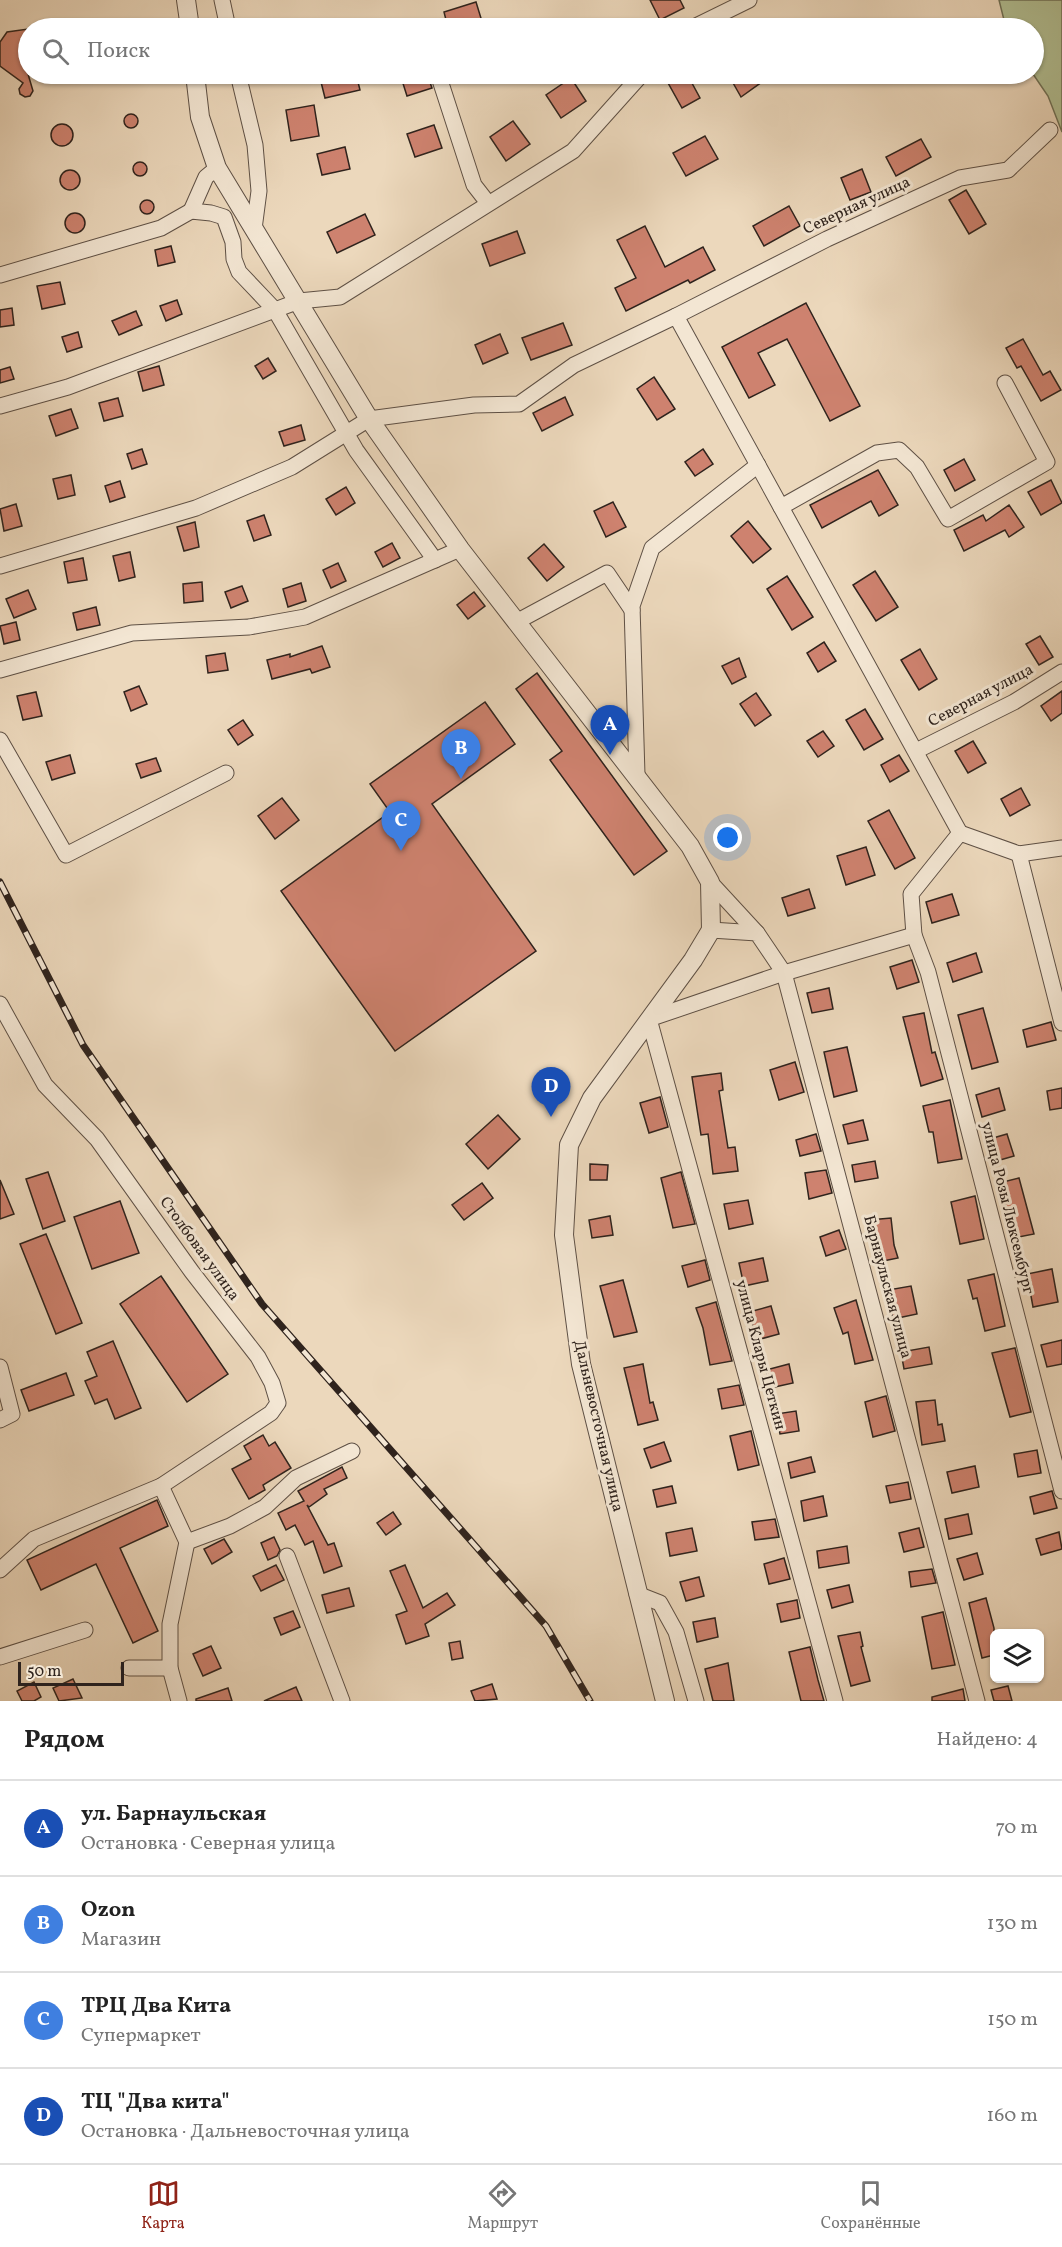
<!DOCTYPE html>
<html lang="ru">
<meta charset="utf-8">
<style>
body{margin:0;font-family:Vollkorn,serif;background:#f2f2f2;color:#222}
.controls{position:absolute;right:18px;bottom:18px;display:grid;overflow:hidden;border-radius:9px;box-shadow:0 2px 4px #0004}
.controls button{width:54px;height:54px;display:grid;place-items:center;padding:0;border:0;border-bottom:2px solid #e0e0e0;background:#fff;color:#222;font:30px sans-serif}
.scale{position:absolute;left:18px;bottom:15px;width:106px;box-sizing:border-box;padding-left:6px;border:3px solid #2f231d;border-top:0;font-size:16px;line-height:21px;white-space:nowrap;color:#2f231d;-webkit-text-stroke:4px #f3e6d3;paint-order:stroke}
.you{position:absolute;left:728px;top:838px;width:21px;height:21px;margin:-15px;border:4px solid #fff;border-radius:50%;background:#1a73e8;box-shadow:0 0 0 9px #1a73e833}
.badge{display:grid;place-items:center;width:39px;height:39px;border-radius:50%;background:#8f2418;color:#fff;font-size:20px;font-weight:700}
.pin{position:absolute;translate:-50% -50px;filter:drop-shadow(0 2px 3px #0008)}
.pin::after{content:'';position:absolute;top:32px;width:21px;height:18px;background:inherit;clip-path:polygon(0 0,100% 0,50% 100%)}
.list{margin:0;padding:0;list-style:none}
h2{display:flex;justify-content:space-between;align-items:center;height:78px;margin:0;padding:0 24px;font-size:26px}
h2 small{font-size:20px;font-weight:400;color:#767676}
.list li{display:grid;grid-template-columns:39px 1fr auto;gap:18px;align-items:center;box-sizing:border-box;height:96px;padding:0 24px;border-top:2px solid #e0e0e0}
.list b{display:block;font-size:22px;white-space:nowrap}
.list p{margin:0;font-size:20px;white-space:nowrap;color:#767676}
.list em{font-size:20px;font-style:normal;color:#767676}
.icon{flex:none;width:33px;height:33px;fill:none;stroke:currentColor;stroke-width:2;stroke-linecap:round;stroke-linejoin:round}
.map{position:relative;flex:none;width:1062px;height:1701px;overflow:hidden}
.search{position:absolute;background:#fff;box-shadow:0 2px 4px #0004;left:18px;right:18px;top:18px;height:66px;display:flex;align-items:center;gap:15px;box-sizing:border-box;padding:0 21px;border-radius:33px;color:#767676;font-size:22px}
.sheet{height:462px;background:#fff}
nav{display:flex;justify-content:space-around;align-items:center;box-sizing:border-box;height:84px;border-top:2px solid #e0e0e0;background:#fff;font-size:16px;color:#767676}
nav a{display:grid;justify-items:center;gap:3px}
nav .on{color:#8f2418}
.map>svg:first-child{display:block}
.green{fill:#b2c094;stroke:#707258;stroke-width:1.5}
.building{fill:#ce826f;stroke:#2f231d;stroke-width:1.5}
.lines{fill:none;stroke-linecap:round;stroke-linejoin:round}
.minor-casing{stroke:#5e5045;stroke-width:17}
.tertiary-casing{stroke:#5e5045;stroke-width:20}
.minor{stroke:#f3e6d3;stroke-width:15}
.tertiary{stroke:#f3e6d3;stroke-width:18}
.rail-casing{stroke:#2f231d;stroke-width:7}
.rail{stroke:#f3e6d3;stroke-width:4.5;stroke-dasharray:14;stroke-linecap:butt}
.labels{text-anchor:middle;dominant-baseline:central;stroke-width:6;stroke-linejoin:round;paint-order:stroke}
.street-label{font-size:16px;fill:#2f231d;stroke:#f3e6d3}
</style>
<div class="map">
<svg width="1062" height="1701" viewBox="0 0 1062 1701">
<rect width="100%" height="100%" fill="#ecd8bc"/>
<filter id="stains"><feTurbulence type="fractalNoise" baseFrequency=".00333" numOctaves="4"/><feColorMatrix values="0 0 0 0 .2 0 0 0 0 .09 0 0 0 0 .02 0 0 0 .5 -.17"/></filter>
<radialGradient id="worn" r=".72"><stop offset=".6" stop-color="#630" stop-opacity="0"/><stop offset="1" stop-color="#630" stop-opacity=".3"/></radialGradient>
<path class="green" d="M999,0H1062V132L1048,96L1033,74L1034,28H1006Z"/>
<g class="building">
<path d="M650,0H680L684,8L660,20Z"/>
<path d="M476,2L484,28H448L444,12Z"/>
<path d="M28,29V74L33,91L30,96L25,97L20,94L19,89L23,83L0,66V42L7,32Z"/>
<path d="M319,74H356L360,90L325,98Z"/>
<path d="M400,74H427L432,88L407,96Z"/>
<path d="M681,74H687L700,98L682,108L667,81Z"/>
<path d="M728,74H773L741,97Z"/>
<path d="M571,78L586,101L561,118L546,95Z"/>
<path d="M314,105L319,136L291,141L286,110Z"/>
<circle cx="131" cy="121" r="7"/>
<path d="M513,121L530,144L506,161L490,137Z"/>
<circle cx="62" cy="135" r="11"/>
<path d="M434,125L442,148L415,157L407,134Z"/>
<path d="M705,136L718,159L686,176L673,153Z"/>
<path d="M921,139L931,157L896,176L886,157Z"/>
<path d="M345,147L350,169L322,175L317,154Z"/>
<circle cx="140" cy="169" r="7"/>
<path d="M862,169L871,192L850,200L841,178Z"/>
<circle cx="70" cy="180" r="10"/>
<path d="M966,190L986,224L969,234L949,200Z"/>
<circle cx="147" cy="207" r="7"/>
<path d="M789,206L800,226L764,246L753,226Z"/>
<circle cx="75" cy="223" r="10"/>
<path d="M365,214L375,235L337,253L327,232Z"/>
<path d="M645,226L665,267L703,247L715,270L690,283L688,280L626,311L615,288L636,278L617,240Z"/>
<path d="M517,231L525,253L490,266L482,244Z"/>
<path d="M171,246L175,262L158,266L155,250Z"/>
<path d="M60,282L65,304L42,309L37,286Z"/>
<path d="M177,300L182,314L166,321L160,306Z"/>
<path d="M806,303L860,406L830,421L787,339L758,353L775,385L749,398L722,347Z"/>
<path d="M12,308L14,325L0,327V310Z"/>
<path d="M136,311L142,325L119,335L112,321Z"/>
<path d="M563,323L572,345L531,360L522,338Z"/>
<path d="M78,332L82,347L67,352L62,337Z"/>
<path d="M500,334L508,353L483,364L475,345Z"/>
<path d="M1023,339L1043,375L1050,371L1061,390L1041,401L1021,366L1017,368L1006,348Z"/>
<path d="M268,358L276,371L263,379L255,366Z"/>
<path d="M159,366L164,385L143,391L138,372Z"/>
<path d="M10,367L14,379L0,383V370Z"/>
<path d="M654,377L675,409L657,420L637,389Z"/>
<path d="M565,397L573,415L542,431L533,413Z"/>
<path d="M118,398L123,416L104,421L99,403Z"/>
<path d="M71,409L78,428L56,436L49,416Z"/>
<path d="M301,425L305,440L284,446L279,432Z"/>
<path d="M142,449L147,464L132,469L127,454Z"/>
<path d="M703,449L713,464L695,476L685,462Z"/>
<path d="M964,459L975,480L955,491L944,470Z"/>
<path d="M878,470L898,505L879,516L871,501L822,528L810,505Z"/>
<path d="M71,475L75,495L58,499L53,479Z"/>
<path d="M1051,480L1062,503L1041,515L1028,492Z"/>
<path d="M120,481L125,497L110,502L105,486Z"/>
<path d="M346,487L355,503L336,515L326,499Z"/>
<path d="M613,502L626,527L606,537L594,511Z"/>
<path d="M16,504L22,526L4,531L0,509Z"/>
<path d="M1009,505L1024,527L1009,537L1005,530L964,551L954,530L983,515L986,521Z"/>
<path d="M264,515L271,535L254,541L247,521Z"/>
<path d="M748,521L771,549L753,563L731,536Z"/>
<path d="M195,522L199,547L184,551L177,527Z"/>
<path d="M392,543L400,558L383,567L375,552Z"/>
<path d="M544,544L564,567L547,581L528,558Z"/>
<path d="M130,552L135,577L119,581L113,556Z"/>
<path d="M83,558L87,580L68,583L64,562Z"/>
<path d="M338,563L346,581L331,588L323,570Z"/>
<path d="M875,571L898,607L876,621L853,585Z"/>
<path d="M787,576L813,617L792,630L767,589Z"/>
<path d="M202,582L203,601L184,603L183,584Z"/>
<path d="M301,583L306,601L288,607L283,589Z"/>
<path d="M242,586L248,601L231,608L225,592Z"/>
<path d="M28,590L36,609L14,618L6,599Z"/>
<path d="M474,592L485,606L468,619L457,605Z"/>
<path d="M96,607L100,625L77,630L73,613Z"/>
<path d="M16,622L20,640L4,644L0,626Z"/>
<path d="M1040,636L1053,657L1039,665L1026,644Z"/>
<path d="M824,642L836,661L818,672L807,653Z"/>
<path d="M322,646L330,667L312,673L310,669L272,679L267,660L290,654V657Z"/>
<path d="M920,649L937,679L919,690L901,660Z"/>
<path d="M225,653L228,670L208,673L206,656Z"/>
<path d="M739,658L746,677L732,684L722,666Z"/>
<path d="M537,673L667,851L634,875L550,760L562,751L516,689Z"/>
<path d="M139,686L147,704L131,711L124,692Z"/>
<path d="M1062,691V713L1051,721L1041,706Z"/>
<path d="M36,692L42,716L23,720L17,696Z"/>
<path d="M756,693L771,715L755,726L740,704Z"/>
<path d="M485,702L515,744L432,804L536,951L395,1051L281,891L390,812L370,784Z"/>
<path d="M865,709L883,739L864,750L846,720Z"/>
<path d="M243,720L253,735L238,745L228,730Z"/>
<path d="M823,731L834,746L818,757L807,741Z"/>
<path d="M973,741L986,763L968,773L955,751Z"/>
<path d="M70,755L75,773L52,780L46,762Z"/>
<path d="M899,755L909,771L890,782L881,765Z"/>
<path d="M156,758L161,771L141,778L136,764Z"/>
<path d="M1021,788L1030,805L1010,816L1001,799Z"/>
<path d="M282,798L299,820L275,839L258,816Z"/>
<path d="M889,810L915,858L895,869L868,821Z"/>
<path d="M866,847L875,875L846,885L837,856Z"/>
<path d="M809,889L815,908L788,916L782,898Z"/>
<path d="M952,894L959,915L932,923L926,902Z"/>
<path d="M976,953L982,972L953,982L947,963Z"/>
<path d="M912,960L919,982L897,989L890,967Z"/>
<path d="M829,988L833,1009L812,1013L807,993Z"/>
<path d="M983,1008L998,1062L972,1069L958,1015Z"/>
<path d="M924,1013L932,1053L935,1052L943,1079L921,1086L903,1017Z"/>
<path d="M1051,1022L1056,1040L1027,1047L1023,1030Z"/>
<path d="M847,1047L857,1091L834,1097L824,1052Z"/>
<path d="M795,1062L804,1092L779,1100L770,1070Z"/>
<path d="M721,1073L723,1090L719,1091L728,1148L735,1147L738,1171L713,1174L708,1134L701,1135L692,1077Z"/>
<path d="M999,1088L1005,1110L982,1117L976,1095Z"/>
<path d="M1062,1088V1108L1050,1110L1047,1091Z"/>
<path d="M660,1097L668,1127L649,1133L640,1103Z"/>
<path d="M950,1100L962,1159L938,1163L933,1132H929L923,1106Z"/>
<path d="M498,1115L520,1139L488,1169L466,1144Z"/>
<path d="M863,1120L868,1140L848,1144L843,1125Z"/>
<path d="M816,1134L821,1151L800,1156L796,1140Z"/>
<path d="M1007,1134L1014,1156L993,1162L986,1140Z"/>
<path d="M875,1161L878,1178L855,1182L852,1165Z"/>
<path d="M590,1164L608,1165L607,1180H590Z"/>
<path d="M826,1170L832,1193L809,1199L805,1173Z"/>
<path d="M48,1172L65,1221L43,1229L26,1179Z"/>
<path d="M681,1172L695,1224L673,1228L661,1178Z"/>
<path d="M1019,1178L1034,1234L1014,1238L999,1183Z"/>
<path d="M0,1180L14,1214L0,1219Z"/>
<path d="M482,1183L493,1198L464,1220L452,1205Z"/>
<path d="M975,1196L984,1239L960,1244L951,1202Z"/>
<path d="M748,1200L753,1224L729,1229L724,1204Z"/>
<path d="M120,1201L139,1253L92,1269L74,1217Z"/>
<path d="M610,1216L613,1235L592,1238L589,1220Z"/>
<path d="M891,1218L894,1245L898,1258L878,1262L873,1238H871L869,1220Z"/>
<path d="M839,1230L846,1249L826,1256L820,1237Z"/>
<path d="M46,1234L82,1323L56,1334L20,1244Z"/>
<path d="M763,1258L768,1281L744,1286L739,1263Z"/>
<path d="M705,1260L710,1280L688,1287L682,1266Z"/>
<path d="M1052,1269L1058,1302L1033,1307L1027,1274Z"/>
<path d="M994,1274L1005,1326L985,1331L977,1298L973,1299L968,1280Z"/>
<path d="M161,1276L228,1374L187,1402L120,1304Z"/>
<path d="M623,1280L637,1332L614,1337L600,1286Z"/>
<path d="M911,1286L917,1314L893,1319L888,1290Z"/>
<path d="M856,1300L873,1360L855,1364L848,1332L843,1334L834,1308Z"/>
<path d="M716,1302L732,1361L710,1365L703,1328L696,1308Z"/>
<path d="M771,1306L779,1334L757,1340L749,1312Z"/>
<path d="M1062,1340V1364L1047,1367L1041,1345Z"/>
<path d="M113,1341L141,1408L115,1419L107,1399L95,1404L85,1381L97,1376L87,1352Z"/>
<path d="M929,1347L932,1364L904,1369L901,1352Z"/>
<path d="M1015,1348L1031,1412L1010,1417L992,1353Z"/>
<path d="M643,1364L650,1403L653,1402L658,1420L638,1425L624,1368Z"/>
<path d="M789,1364L793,1383L770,1388L766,1370Z"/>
<path d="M66,1373L74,1395L29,1411L21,1390Z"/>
<path d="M739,1385L744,1405L722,1409L718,1389Z"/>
<path d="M886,1396L895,1431L873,1437L865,1402Z"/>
<path d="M935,1400L938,1425L942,1424L945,1441L922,1445L916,1402Z"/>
<path d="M796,1411L799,1431L780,1434L776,1414Z"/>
<path d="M751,1431L759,1465L738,1470L730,1436Z"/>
<path d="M263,1435L269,1446L275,1442L291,1468L263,1485L265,1490L249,1499L232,1469L251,1459L244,1446Z"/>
<path d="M664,1442L671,1461L651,1468L644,1449Z"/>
<path d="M1037,1450L1041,1473L1018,1477L1014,1454Z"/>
<path d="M811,1457L815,1472L791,1478L788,1463Z"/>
<path d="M975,1466L979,1487L952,1493L947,1472Z"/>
<path d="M342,1467L347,1478L324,1489L327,1494L309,1507L307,1505L328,1545L334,1543L342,1566L324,1573L313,1541L305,1545L295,1525L286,1530L278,1513L304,1501L298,1491Z"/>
<path d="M908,1482L911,1499L890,1503L886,1486Z"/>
<path d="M672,1486L676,1503L657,1507L653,1490Z"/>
<path d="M1052,1491L1057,1508L1034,1514L1030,1497Z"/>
<path d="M823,1496L827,1516L804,1521L801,1501Z"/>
<path d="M157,1500L168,1526L120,1548L158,1631L133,1643L96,1564L41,1590L27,1560Z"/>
<path d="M393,1512L401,1524L386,1535L377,1523Z"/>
<path d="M968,1514L972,1534L949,1539L945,1519Z"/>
<path d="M775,1519L779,1537L755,1540L752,1522Z"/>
<path d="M692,1528L697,1551L670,1556L666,1533Z"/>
<path d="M919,1528L924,1547L904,1552L899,1533Z"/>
<path d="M1059,1532L1062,1549L1041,1555L1036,1539Z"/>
<path d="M274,1537L280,1550L277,1556L268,1560L261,1543Z"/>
<path d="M224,1539L232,1552L212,1564L204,1549Z"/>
<path d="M847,1546L849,1563L819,1568L817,1551Z"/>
<path d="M977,1553L983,1574L964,1580L957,1559Z"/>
<path d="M784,1558L790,1579L769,1584L764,1564Z"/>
<path d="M276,1565L284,1580L261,1591L253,1576Z"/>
<path d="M405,1565L423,1608L447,1593L455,1605L425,1624L429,1636L406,1644L396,1615L407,1611L390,1571Z"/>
<path d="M932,1569L936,1583L911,1587L909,1572Z"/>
<path d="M699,1577L704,1596L686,1601L680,1582Z"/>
<path d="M849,1585L853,1602L832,1608L827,1590Z"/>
<path d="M349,1588L354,1606L327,1613L322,1595Z"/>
<path d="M986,1598L994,1628V1655L982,1658L969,1603Z"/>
<path d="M797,1600L800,1618L781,1622L777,1604Z"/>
<path d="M293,1611L300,1627L281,1635L274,1618Z"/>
<path d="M943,1612L955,1665L932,1669L922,1617Z"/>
<path d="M715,1618L718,1637L697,1642L693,1622Z"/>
<path d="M860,1632L863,1646L861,1647L870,1681L851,1686L838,1636Z"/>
<path d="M460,1641L463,1658L452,1660L449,1643Z"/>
<path d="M211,1646L221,1668L203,1676L193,1654Z"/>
<path d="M810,1647L818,1680L824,1701H801L789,1652Z"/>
<path d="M728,1663L734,1701H713L705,1669Z"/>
<path d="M73,1679L82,1698L59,1701L53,1688Z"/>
<path d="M34,1682L41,1697L34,1701H22L17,1691Z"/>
<path d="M492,1684L497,1699L475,1701L471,1691Z"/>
<path d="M1008,1686L1012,1701H994L991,1690Z"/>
<path d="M296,1687L302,1701H264Z"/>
<path d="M228,1688L232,1701H196V1699Z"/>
<path d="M963,1689L965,1701H932V1697Z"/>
</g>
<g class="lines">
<defs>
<g id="minor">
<path d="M222,0L228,28"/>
<path d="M692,28L749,0"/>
<path d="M238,74L255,145L259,191L254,229"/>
<path d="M438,74L474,185L488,203"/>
<path d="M191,211L206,177L217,168"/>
<path d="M0,275L161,228L191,211L211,213L224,217L233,242L234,259L239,272L275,310L356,450L435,560"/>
<path d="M676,316L827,239L960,178L1008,170L1050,130"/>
<path d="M0,406L68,387L299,301L340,297L573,151L642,74"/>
<path d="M781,507L877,453L899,450L917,467L948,519L1047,462L1005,383"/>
<path d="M0,566L196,508L292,467L369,419L474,405L519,404L574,365L676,316L960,833"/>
<path d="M518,621L607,573L632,610"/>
<path d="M0,670L132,633L249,627L305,617L460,549"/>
<path d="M0,740L66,855L226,773"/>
<path d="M916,751L1014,702L1062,672"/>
<path d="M637,775L632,606L652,548L758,465"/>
<path d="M1019,854L1062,1023"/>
<path d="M710,882L757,933"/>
<path d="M711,930L757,933L784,973L977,1701"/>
<path d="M914,935L928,972L1062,1491"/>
<path d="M0,1004L45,1085L97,1139L192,1272L258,1357L272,1383L278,1403L271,1413L161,1486L34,1539L0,1570"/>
<path d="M0,1367L12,1414L0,1420"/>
<path d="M161,1486L187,1542L170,1624V1668L179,1701"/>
<path d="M187,1542L230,1526L265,1507L296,1478L352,1451"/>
<path d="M287,1556L342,1701"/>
<path d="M637,1594L660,1603L676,1632L696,1701"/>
<path d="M0,1657L85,1630"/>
<path d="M129,1668H170"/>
<path d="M835,1701L649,1019L784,973L914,935L911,894L960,833L1019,854L1062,848"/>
</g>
<g id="tertiary">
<path d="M186,0L190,28"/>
<path d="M195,74L200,117L217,168L369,419L460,549L690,846L710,882L711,930L693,960L592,1098L569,1145L564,1235L581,1364L665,1701"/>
</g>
</defs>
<use href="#minor" class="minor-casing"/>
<use href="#tertiary" class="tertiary-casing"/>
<use href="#minor" class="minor"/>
<use href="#tertiary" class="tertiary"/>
<defs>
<path id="rail" d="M0,882L83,1045L262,1304L546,1626L590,1701"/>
</defs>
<use href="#rail" class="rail-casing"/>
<use href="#rail" class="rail"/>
</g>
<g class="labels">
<g class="street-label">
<text transform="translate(857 206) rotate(-25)">Северная улица</text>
<text transform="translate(981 696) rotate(-28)">Северная улица</text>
<text transform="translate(1007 1208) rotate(76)">улица Розы Люксембург</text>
<text transform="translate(199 1249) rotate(54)">Столбовая улица</text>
<text transform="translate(887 1287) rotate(75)">Барнаульская улица</text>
<text transform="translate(760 1355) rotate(75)">улица Клары Цеткин</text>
<text transform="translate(598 1426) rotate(77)">Дальневосточная улица</text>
</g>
</g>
<rect width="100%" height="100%" filter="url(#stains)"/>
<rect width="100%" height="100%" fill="url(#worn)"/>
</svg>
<div class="controls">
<button><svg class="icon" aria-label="layers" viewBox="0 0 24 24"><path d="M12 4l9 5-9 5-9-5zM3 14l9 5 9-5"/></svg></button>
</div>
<div class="scale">50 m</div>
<div class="you"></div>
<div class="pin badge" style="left:610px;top:755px;background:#1a4fb4">A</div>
<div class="pin badge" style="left:461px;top:779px;background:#3f7fe0">B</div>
<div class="pin badge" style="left:401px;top:851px;background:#3f7fe0">C</div>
<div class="pin badge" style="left:551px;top:1117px;background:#1a4fb4">D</div>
<div class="search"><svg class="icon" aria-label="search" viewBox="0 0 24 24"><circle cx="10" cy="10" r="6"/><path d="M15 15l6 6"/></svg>Поиск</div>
</div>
<section class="sheet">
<h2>Рядом<small>Найдено: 4</small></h2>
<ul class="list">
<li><span class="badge" style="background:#1a4fb4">A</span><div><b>ул. Барнаульская</b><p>Остановка · Северная улица</p></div><em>70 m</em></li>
<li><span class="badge" style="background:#3f7fe0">B</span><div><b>Ozon</b><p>Магазин</p></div><em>130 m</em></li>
<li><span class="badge" style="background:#3f7fe0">C</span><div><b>ТРЦ Два Кита</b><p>Супермаркет</p></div><em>150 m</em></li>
<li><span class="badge" style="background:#1a4fb4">D</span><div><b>ТЦ &quot;Два кита&quot;</b><p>Остановка · Дальневосточная улица</p></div><em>160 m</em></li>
</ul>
</section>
<nav>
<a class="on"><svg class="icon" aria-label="map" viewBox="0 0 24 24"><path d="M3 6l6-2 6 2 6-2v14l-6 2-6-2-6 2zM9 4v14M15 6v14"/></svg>Карта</a>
<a><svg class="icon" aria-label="directions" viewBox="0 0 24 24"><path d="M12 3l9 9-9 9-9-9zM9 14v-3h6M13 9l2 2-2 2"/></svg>Маршрут</a>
<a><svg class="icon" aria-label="saved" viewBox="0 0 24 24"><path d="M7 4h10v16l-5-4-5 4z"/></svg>Сохранённые</a>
</nav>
